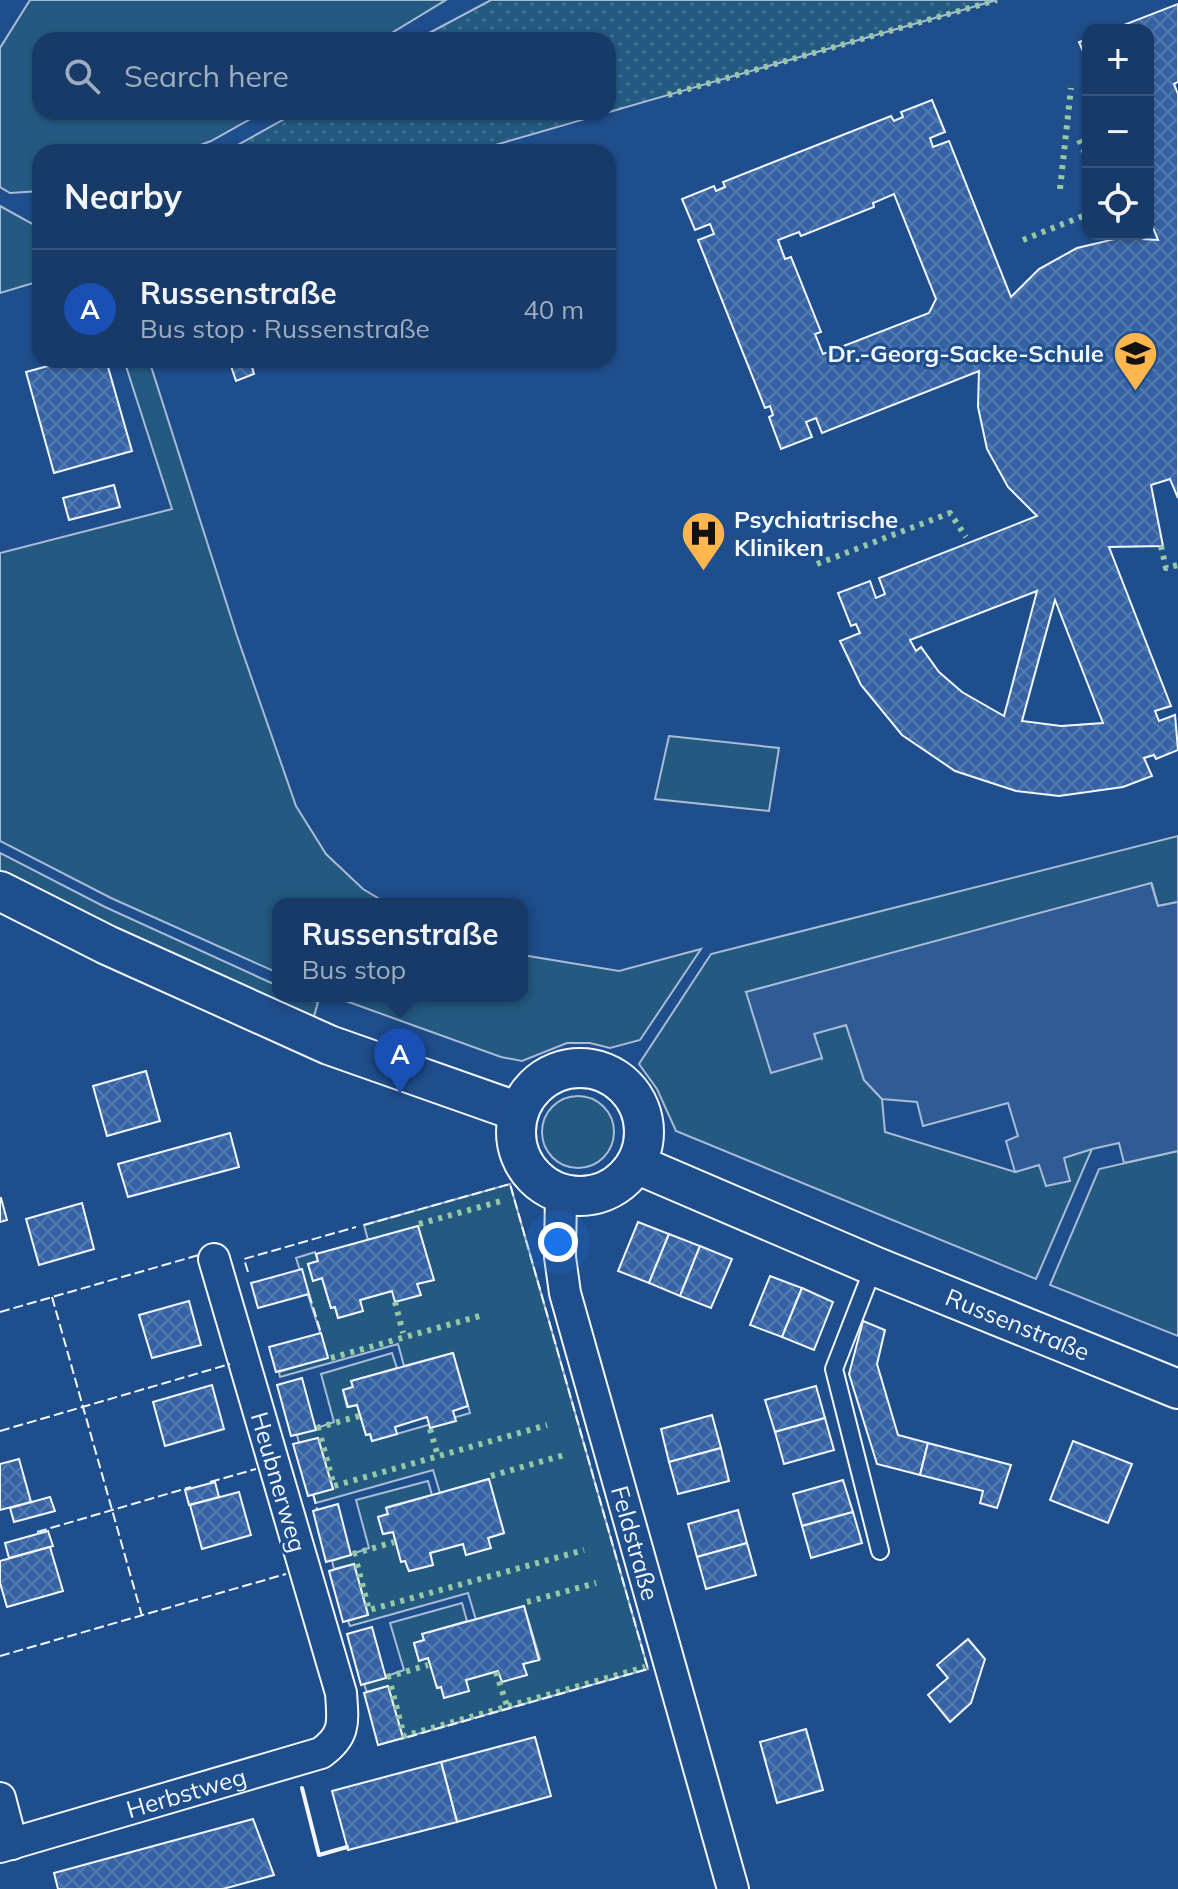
<!DOCTYPE html>
<meta charset="utf-8">
<style>
body{margin:0;font-family:Mulish,sans-serif;background:#20416f;color:#f1f3f6}
.controls{position:absolute;right:24px;top:24px;display:grid;overflow:hidden;border-radius:16px;box-shadow:0 2px 6px #0004}
.controls button{width:72px;height:72px;display:grid;place-items:center;padding:0;border:0;border-bottom:2px solid #36547d;background:#173a69;color:#f1f3f6;font:40px sans-serif}
.you{position:absolute;left:558px;top:1242px;width:28px;height:28px;margin:-20px;border:6px solid #fff;border-radius:50%;background:#1a73e8;box-shadow:0 0 0 12px #1a73e833}
.badge{display:grid;place-items:center;width:52px;height:52px;border-radius:50%;background:#8bbbb9;color:#fff;font-size:26px;font-weight:700}
.pin{position:absolute;translate:-50% -66px;filter:drop-shadow(0 2px 4px #0008)}
.pin::after{content:'';position:absolute;top:42px;width:28px;height:24px;background:inherit;clip-path:polygon(0 0,100% 0,50% 100%)}
.popup{position:absolute;left:272px;top:898px;width:256px;height:104px;box-sizing:border-box;display:grid;place-content:center;border-radius:16px;background:#173a69;filter:drop-shadow(0 2px 6px #0005);font-size:26px;white-space:nowrap;color:#9eadc0}
.popup b{font-size:30px;color:#f1f3f6}
.popup::after{content:'';position:absolute;left:50%;top:100%;margin-left:-16px;border:16px solid transparent;border-top-color:#173a69}
.list{margin:0;padding:0;list-style:none}
h2{display:flex;justify-content:space-between;align-items:center;height:104px;margin:0;padding:0 32px;font-size:34px}
h2 small{font-size:26px;font-weight:400;color:#9eadc0}
.list li{display:grid;grid-template-columns:52px 1fr auto;gap:24px;align-items:center;box-sizing:border-box;height:120px;padding:0 32px;border-top:2px solid #36547d}
.list b{display:block;font-size:30px;white-space:nowrap}
.list p{margin:0;font-size:26px;white-space:nowrap;color:#9eadc0}
.list em{font-size:26px;font-style:normal;color:#9eadc0}
.icon{flex:none;width:44px;height:44px;fill:none;stroke:currentColor;stroke-width:2;stroke-linecap:round;stroke-linejoin:round}
.map{position:relative;flex:none;width:1178px;height:1889px;overflow:hidden}
.search{position:absolute;background:#173a69;box-shadow:0 2px 6px #0004;left:32px;top:32px;width:584px;height:88px;display:flex;align-items:center;gap:20px;box-sizing:border-box;padding:0 28px;border-radius:24px;color:#9eadc0;font-size:30px}
.panel{position:absolute;background:#173a69;box-shadow:0 2px 6px #0004;left:32px;top:144px;width:584px;height:224px;border-radius:24px}
.map>svg:first-child{display:block}
.grass{fill:#245a82;stroke:#a8bbd7;stroke-width:2}
.park{fill:url(#park-dots);stroke:#a8bbd7;stroke-width:2}
.parking{fill:#305b95;stroke:#a8bbd7;stroke-width:2}
.building{fill:url(#building-cross-hatch);stroke:#f2f6ff;stroke-width:2;fill-rule:evenodd}
.lines{fill:none;stroke-linecap:round;stroke-linejoin:round}
.service-casing{stroke:#f2f6ff;stroke-width:20}
.minor-casing{stroke:#f2f6ff;stroke-width:34}
.tertiary-casing{stroke:#f2f6ff;stroke-width:42}
.service{stroke:#1f4e8c;stroke-width:16}
.minor{stroke:#1f4e8c;stroke-width:30}
.tertiary{stroke:#1f4e8c;stroke-width:38}
.hedge{stroke:#97c8a6;stroke-width:6;stroke-dasharray:4 6;stroke-linecap:butt}
.fence{stroke:#f2f6ff;stroke-width:2;stroke-dasharray:10 4;stroke-linecap:butt}
.wall{stroke:#f2f6ff;stroke-width:4}
.labels{text-anchor:middle;dominant-baseline:central;stroke-width:6;stroke-linejoin:round;paint-order:stroke}
.poi-label{font-size:24px;font-weight:bold;fill:#f2f6ff;stroke:#1f4e8c;text-anchor:end}
.street-label{font-size:24px;fill:#f2f6ff;stroke:#1f4e8c}
</style>
<div class="map">
<svg width="1178" height="1889" viewBox="0 0 1178 1889">
<defs>
<pattern id="park-dots" width="8" height="8" patternUnits="userSpaceOnUse" patternTransform="scale(2)"><rect width="8" height="8" fill="#245a82"/><path d="M2 2h.1M6 6h.1" fill="none" stroke="#447295" stroke-width="1.8" stroke-linecap="round"/></pattern>
<pattern id="building-cross-hatch" width="8" height="8" patternUnits="userSpaceOnUse" patternTransform="scale(2)"><rect width="8" height="8" fill="#3563a3"/><path d="M0 0l8 8M0 8l8-8" fill="none" stroke="#537ab1"/></pattern>
</defs>
<rect width="100%" height="100%" fill="#1f4e8c"/>
<g class="grass">
<path d="M30,0H446L380,40H40V112H263L211,141L182,152H40V191L10,193L0,187V48Z"/>
<path d="M0,206L40,228V281L0,293Z"/>
<path d="M124,360H149L237,636L296,806L326,854L363,889L388,904H278V973L111,898L0,841V553L172,509Z"/>
<path d="M669,736L779,748L769,811L655,799Z"/>
<path d="M1178,836V902L1158,906L1152,884L746,992L821,1058L814,1033L847,1025L864,1080L882,1099L885,1132L1015,1172L1092,1149L1036,1279L676,1131L657,1089L639,1064L711,954Z"/>
<path d="M0,853L105,907L278,986V996H302L318,1002L313,1020L213,976L0,873Z"/>
<path d="M701,949L640,1040L610,1048L590,1043H567L522,1061L501,1057L332,996H522V955L619,971Z"/>
<circle cx="578" cy="1132" r="36"/>
<path d="M1178,1151V1336L1050,1285L1099,1169Z"/>
<path d="M510,1184L648,1669L378,1745L403,1737L388,1686L367,1692L364,1684L404,1670L390,1623L462,1603L467,1621L423,1634L424,1640L414,1644L419,1660L428,1658L438,1688L498,1671L526,1674L523,1664L540,1659L524,1606L476,1620L468,1593L350,1626L348,1621L368,1614L354,1564L334,1569L332,1561L369,1548L356,1500L428,1481L432,1495L387,1507L388,1514L378,1517L383,1534L393,1532L401,1561H405L409,1571L433,1565L430,1553L463,1544L466,1555L490,1548L488,1538L504,1533L488,1479L440,1493L433,1470L316,1503L313,1494L333,1489L318,1438L299,1443L297,1435L334,1422L321,1374L392,1353L397,1368L352,1381L353,1387L343,1390L347,1407L357,1405L366,1435L370,1434L372,1441L470,1413L453,1353L404,1366L398,1344L280,1377L279,1372L328,1357L296,1258L315,1252L318,1261L308,1264L313,1281L322,1278L331,1308L335,1307L338,1318L362,1311L360,1300L392,1291L420,1294L417,1284L433,1280L418,1226L368,1240L364,1225Z"/>
</g>
<path class="park" d="M491,0H997L471,152H225L297,112H608V40H416Z"/>
<path class="parking" d="M1151,883L1158,906L1178,902V1151L1124,1163L1119,1143L1092,1149L1064,1158L1070,1181L1046,1186L1039,1165L1015,1172L1006,1141L1018,1136L1008,1103L923,1126L917,1102L882,1099L864,1080L846,1025L814,1034L822,1058L771,1073L746,992Z"/>
<g class="building">
<path d="M1178,4V82L1174,84L1178,94V498L1170,479L1151,485L1163,546L1109,547L1171,706L1155,711L1159,721L1175,715L1178,750L1156,759L1154,755L1144,758L1152,776L1123,787L1059,796L1016,791L955,771L902,735L861,685L840,641L860,633L856,624L851,626L838,593L870,581L876,598L885,594L879,578L1037,516L1008,487L987,449L978,407L979,371L822,433L816,418L806,422L812,437L781,449L769,417L773,415L770,406L765,408L698,240L714,234L710,224L695,230L682,199L714,186L716,191L725,187L723,182L891,116L894,121L903,117L901,112L932,100L945,132L930,138L933,147L949,141L1011,297L1039,269L1077,248L1119,238L1158,240L1148,215V30H1122L1121,26ZM894,194L936,299L929,313L823,354L815,334L821,332L791,257L785,259L778,240L799,232L801,236L874,207L873,203ZM1037,591L1004,716L962,692L939,672L921,647L916,651L910,640ZM1055,600L1103,723L1061,726L1022,721Z"/>
<path d="M1088,39V63L1079,42Z"/>
<path d="M70,360H106L132,451L54,473L26,372Z"/>
<path d="M229,360H250L254,374L236,381Z"/>
<path d="M114,485L120,507L69,520L63,498Z"/>
<path d="M146,1071L160,1121L107,1136L93,1086Z"/>
<path d="M230,1133L239,1167L128,1197L118,1164Z"/>
<path d="M1,1198L7,1220L0,1222V1198Z"/>
<path d="M82,1203L94,1249L39,1265L26,1219Z"/>
<path d="M638,1222L669,1234L649,1283L618,1271Z"/>
<path d="M418,1226L434,1280L417,1284L421,1295L395,1302L392,1291L360,1300L363,1311L338,1318L335,1307L331,1308L322,1278L313,1281L308,1264L318,1261L316,1254Z"/>
<path d="M669,1234L700,1246L680,1296L649,1283Z"/>
<path d="M700,1246L732,1259L711,1308L680,1296Z"/>
<path d="M302,1269L309,1294L258,1308L251,1283Z"/>
<path d="M770,1276L802,1288L782,1337L750,1325Z"/>
<path d="M802,1288L833,1302L814,1350L782,1337Z"/>
<path d="M189,1301L201,1345L152,1358L139,1315Z"/>
<path d="M863,1321L885,1330L877,1364L898,1435L928,1443L920,1475L877,1464L849,1374Z"/>
<path d="M321,1333L328,1358L276,1372L269,1347Z"/>
<path d="M453,1353L468,1406L453,1411L456,1421L430,1428L427,1417L395,1427L397,1434L372,1441L370,1434L366,1435L357,1405L348,1407L343,1390L353,1387L351,1381Z"/>
<path d="M302,1378L316,1430L291,1436L277,1385Z"/>
<path d="M212,1385L224,1429L165,1446L153,1402Z"/>
<path d="M816,1386L825,1418L775,1432L765,1400Z"/>
<path d="M712,1415L721,1448L669,1462L661,1429Z"/>
<path d="M825,1418L834,1450L784,1464L775,1432Z"/>
<path d="M318,1438L333,1489L308,1496L293,1444Z"/>
<path d="M1073,1441L1132,1464L1108,1523L1050,1500Z"/>
<path d="M928,1443L1011,1465L997,1508L980,1503L983,1491L920,1475Z"/>
<path d="M721,1448L729,1481L678,1494L669,1462Z"/>
<path d="M19,1459L31,1502L0,1510V1464Z"/>
<path d="M489,1479L504,1533L488,1538L491,1548L466,1555L463,1544L430,1553L433,1565L409,1571L405,1561L401,1562L393,1532L383,1534L378,1517L388,1514L386,1508Z"/>
<path d="M843,1480L853,1512L802,1526L793,1494Z"/>
<path d="M215,1482L219,1497L189,1505L185,1490Z"/>
<path d="M239,1492L251,1535L202,1549L190,1505Z"/>
<path d="M50,1497L55,1511L14,1522L10,1508Z"/>
<path d="M338,1504L351,1555L326,1562L313,1511Z"/>
<path d="M738,1510L747,1543L697,1557L688,1524Z"/>
<path d="M853,1512L862,1543L811,1558L802,1526Z"/>
<path d="M48,1531L53,1546L9,1558L5,1543Z"/>
<path d="M747,1543L756,1575L706,1589L697,1557Z"/>
<path d="M50,1547L63,1591L7,1607L0,1583V1561Z"/>
<path d="M354,1564L368,1615L343,1622L329,1571Z"/>
<path d="M524,1606L539,1660L523,1664L527,1675L502,1682L498,1671L466,1680L469,1691L444,1698L441,1687L437,1688L428,1658L419,1661L414,1643L424,1640L422,1634Z"/>
<path d="M372,1627L386,1678L361,1685L347,1634Z"/>
<path d="M968,1639L985,1659L971,1703L950,1722L928,1695L948,1678L937,1665Z"/>
<path d="M388,1686L403,1738L378,1745L364,1693Z"/>
<path d="M806,1729L823,1790L777,1803L760,1742Z"/>
<path d="M535,1737L551,1796L457,1822L441,1762Z"/>
<path d="M441,1762L457,1822L348,1850L332,1791Z"/>
<path d="M253,1819L274,1875L223,1889H58L54,1873Z"/>
</g>
<g class="lines">
<defs>
<path id="service" d="M874,1266L834,1369L880,1551"/>
<g id="minor">
<path id="s1" d="M561,1193L560,1257L565,1293L733,1889"/>
<path d="M0,1798L12,1844"/>
<path id="s2" d="M0,1847L321,1753C346,1735 343,1722 341,1693L214,1259"/>
</g>
<g id="tertiary">
<path d="M0,891L107,945L329,1045L519,1112"/>
<circle cx="580" cy="1132" r="64"/>
<path id="s3" d="M636,1164L874,1266L1178,1389"/>
</g>
</defs>
<use href="#service" class="service-casing"/>
<use href="#minor" class="minor-casing"/>
<use href="#tertiary" class="tertiary-casing"/>
<use href="#service" class="service"/>
<use href="#minor" class="minor"/>
<use href="#tertiary" class="tertiary"/>
<g class="hedge">
<path d="M668,95L997,0"/>
<path d="M1079,140L1088,159"/>
<path d="M1060,189L1071,88"/>
<path d="M1023,240L1088,214"/>
<path d="M1161,546L1166,568L1178,565"/>
<path d="M817,564L950,513L966,537"/>
<path d="M419,1224L505,1200"/>
<path d="M395,1302L403,1333"/>
<path d="M331,1358L483,1315"/>
<path d="M317,1428L359,1416"/>
<path d="M430,1429L438,1456"/>
<path d="M321,1438L334,1486L547,1425"/>
<path d="M491,1476L564,1455"/>
<path d="M353,1554L394,1542"/>
<path d="M357,1564L369,1610L584,1550"/>
<path d="M527,1602L596,1583"/>
<path d="M496,1672L507,1706"/>
<path d="M387,1677L428,1665"/>
<path d="M391,1686L404,1736L645,1667"/>
</g>
<g class="fence">
<path d="M364,1225L510,1184L648,1669L401,1739"/>
<path d="M248,1272L244,1259L356,1227"/>
<path d="M309,1294L321,1333"/>
<path d="M52,1297L142,1616"/>
<path d="M0,1312L199,1255"/>
<path d="M0,1431L230,1364"/>
<path d="M210,1482L256,1469"/>
<path d="M313,1494L317,1509"/>
<path d="M37,1532L191,1487"/>
<path d="M0,1656L286,1574"/>
</g>
<path class="wall" d="M302,1788L319,1855L347,1847"/>
</g>
<defs>
<symbol id="school-pin" viewBox="-11 -11 22 30"><path d="M0 17L-7.5 6A9.5 9.5 0 1 1 7.5 6Z" fill="#ffb74d" stroke="#1f4e8c"/><path d="M0-5L7-2L0 1L-7-2ZM-4 1L0 2.5L4 1V4Q0 6-4 4Z" fill="#111"/></symbol>
<symbol id="hospital-pin" viewBox="-11 -11 22 30"><path d="M0 17L-7.5 6A9.5 9.5 0 1 1 7.5 6Z" fill="#ffb74d" stroke="#1f4e8c"/><path d="M-5-5h3v3.5h4V-5h3V5h-3V1.5h-4V5h-3Z" fill="#111"/></symbol>
</defs>
<g fill-rule="evenodd">
<use href="#school-pin" x="1110" y="328" width="51" height="69"/>
<use href="#hospital-pin" x="678" y="508" width="51" height="69"/>
</g>
<g class="labels">
<g class="poi-label">
<text x="1104" y="353">Dr.-Georg-Sacke-Schule</text>
<text x="734" y="519" text-anchor="start">Psychiatrische<tspan x="734" dy="28">Kliniken</tspan></text>
</g>
<g class="street-label">
<text stroke="none"><textPath href="#s3" startOffset="414">Russenstraße</textPath></text>
<text transform="translate(279 1482) rotate(74)">Heubnerweg</text>
<text stroke="none"><textPath href="#s1" startOffset="360">Feldstraße</textPath></text>
<text stroke="none"><textPath href="#s2" startOffset="194">Herbstweg</textPath></text>
</g>
</g>
</svg>
<div class="controls">
<button>+</button>
<button>−</button>
<button><svg class="icon" aria-label="locate" viewBox="0 0 24 24"><circle cx="12" cy="12" r="6"/><path d="M12 2v4M12 18v4M2 12h4M18 12h4"/></svg></button>
</div>
<div class="you"></div>
<div class="pin badge" style="left:400px;top:1094px;background:#1a4fb4">A</div>
<div class="popup"><b>Russenstraße</b>Bus stop</div>
<div class="search"><svg class="icon" aria-label="search" viewBox="0 0 24 24"><circle cx="10" cy="10" r="6"/><path d="M15 15l6 6"/></svg>Search here</div>
<section class="panel">
<h2>Nearby<small></small></h2>
<ul class="list">
<li><span class="badge" style="background:#1a4fb4">A</span><div><b>Russenstraße</b><p>Bus stop · Russenstraße</p></div><em>40 m</em></li>
</ul>
</section>
</div>
